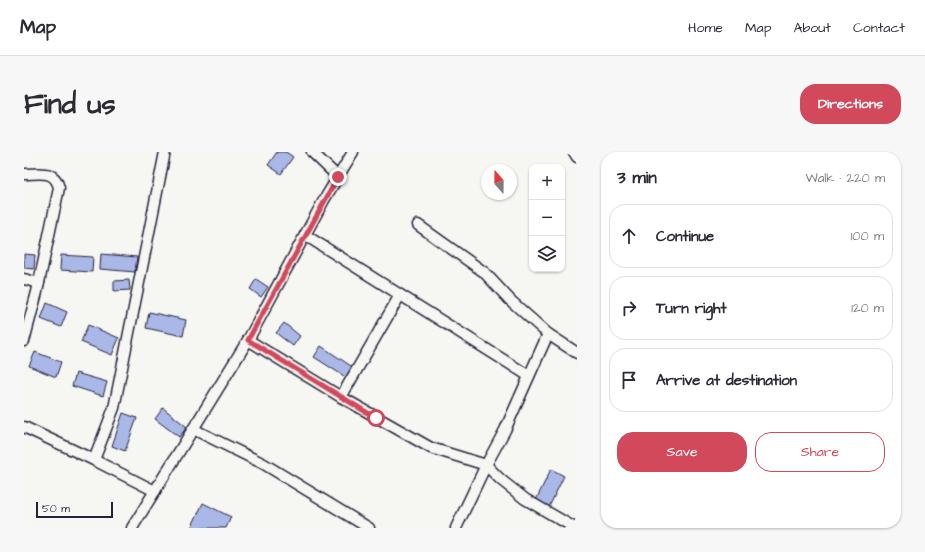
<!DOCTYPE html>
<meta charset="utf-8">
<style>
body{margin:0;font-family:"Architects Daughter",sans-serif;background:#f7f7f7;color:#2b2b33}
.controls{position:absolute;right:12px;top:12px;display:grid;overflow:hidden;border-radius:8px;box-shadow:0 1px 3px #0004}
.controls button{width:36px;height:36px;display:grid;place-items:center;padding:0;border:0;border-bottom:1px solid #e1e1e2;background:#fff;color:#2b2b33;font:20px sans-serif}
.compass{position:absolute;left:457px;top:12px;width:36px;height:36px;border-radius:50%;background:#fff;box-shadow:0 1px 3px #0004;rotate:340deg}
.scale{position:absolute;left:12px;bottom:10px;width:77px;box-sizing:border-box;padding-left:4px;border:2px solid #22223b;border-top:0;font-size:11px;line-height:14px;white-space:nowrap;color:#22223b;-webkit-text-stroke:3px #f6f6f2;paint-order:stroke}
.stop{position:absolute;width:12px;height:12px;margin:-9px;border:3px solid #d1495b;border-radius:50%;background:#fff}
.stop.end{background:#d1495b;border-color:#fff;box-shadow:0 1px 4px #0008}
.list{margin:0;padding:0;list-style:none}
h2{display:flex;justify-content:space-between;align-items:center;height:52px;margin:0;padding:0 16px;font-size:17px}
h2 small{font-size:13px;font-weight:400;color:#7c7c81}
.list li{display:grid;grid-template-columns:26px 1fr auto;gap:12px;align-items:center;box-sizing:border-box;height:64px;margin:0 8px 8px;padding:0 8px;border:1px solid #e1e1e2;border-radius:16px}
.list b{display:block;font-size:15px;white-space:nowrap}
.list em{font-size:13px;font-style:normal;color:#7c7c81}
.actions{display:flex;gap:8px;padding:12px 16px}
.actions a{flex:1;padding:9px 0;border:1px solid #d1495b;border-radius:16px;text-align:center;font-size:14px;color:#d1495b}
.actions .main{background:#d1495b;color:#fff}
.icon{flex:none;width:22px;height:22px;fill:none;stroke:currentColor;stroke-width:2;stroke-linecap:round;stroke-linejoin:round}
.map{position:relative;flex:none;width:553px;height:376px;overflow:hidden;border-radius:16px}
header{display:flex;align-items:center;gap:24px;box-sizing:border-box;height:56px;padding:0 20px;background:#fff;border-bottom:1px solid #e1e1e2}
header strong{font-size:19px}
nav{display:flex;gap:22px;margin-inline-start:auto;font-size:14px}
.intro{display:flex;align-items:center;justify-content:space-between;box-sizing:border-box;height:96px;padding:0 24px}
h1{margin:0;font-size:28px}
.button{padding:10px 18px;border-radius:16px;background:#d1495b;color:#fff;font-size:14px;font-weight:700}
main{display:flex;gap:24px;padding:0 24px}
aside{flex:1;background:#fff;border-radius:16px;box-shadow:0 1px 3px #0004}
.map>svg:first-child{display:block}
.building{fill:#aab8e8;stroke:#22223b}
.lines{fill:none;stroke-linecap:round;stroke-linejoin:round}
.minor-casing{stroke:#22223b;stroke-width:13}
.minor{stroke:#f6f6f2;stroke-width:10}
.route{stroke:#d1495b;stroke-width:5}
</style>
<header>
<strong>Map</strong>
<nav><a>Home</a><a>Map</a><a>About</a><a>Contact</a></nav>
</header>
<div class="intro"><h1>Find us</h1><a class="button">Directions</a></div>
<main>
<div class="map">
<svg width="553" height="376" viewBox="0 0 553 376">
<rect width="100%" height="100%" fill="#f6f6f2"/>
<filter id="ink" filterUnits="userSpaceOnUse"><feTurbulence type="fractalNoise" baseFrequency=".025" numOctaves="2"/><feDisplacementMap in="SourceGraphic" scale="8" xChannelSelector="R" yChannelSelector="G"/><feConvolveMatrix kernelMatrix="1 2 1 2 8 2 1 2 1" color-interpolation-filters="sRGB"/></filter>
<g filter="url(#ink)">
<g class="building">
<path d="M253,0H262L269,5L257,22L244,13Z"/>
<path d="M0,102L11,103L10,117L0,116Z"/>
<path d="M77,102L113,105L111,120L76,117Z"/>
<path d="M37,103L69,105L68,120L36,118Z"/>
<path d="M232,127L244,135L237,145L226,137Z"/>
<path d="M105,128L106,138L90,139V129Z"/>
<path d="M23,151L43,160L37,175L17,167Z"/>
<path d="M125,160L162,168L159,184L122,176Z"/>
<path d="M260,171L276,184L269,194L252,181Z"/>
<path d="M64,173L95,186L88,203L57,190Z"/>
<path d="M297,194L330,216L323,226L290,205Z"/>
<path d="M11,200L37,210L32,225L5,214Z"/>
<path d="M52,221L83,230L79,244L48,234Z"/>
<path d="M139,256L163,275L155,285L131,267Z"/>
<path d="M99,261L113,266L101,299L88,294Z"/>
<path d="M527,317L540,324L524,357L511,350Z"/>
<path d="M179,351L207,365L202,376H167Z"/>
</g>
<g class="lines">
<defs>
<g id="minor">
<path d="M288,0L314,25"/>
<path d="M550,0L553,5"/>
<path d="M0,22C16,22 31,17 35,36L13,140L0,189"/>
<path d="M394,73L460,120L486,148L524,182"/>
<path d="M281,83L505,224"/>
<path d="M0,127L15,131"/>
<path d="M224,188L317,245L407,296L462,313L477,328L501,347L551,376"/>
<path d="M317,245L376,143"/>
<path d="M0,275L70,308L131,339"/>
<path d="M169,277L240,312L345,376"/>
<path d="M70,308L90,256L141,0"/>
<path d="M108,376L224,188L300,48L329,0"/>
<path d="M432,376L462,313L481,278L524,182L553,201"/>
</g>
</defs>
<use href="#minor" class="minor-casing"/>
<use href="#minor" class="minor"/>
</g>
</g>
<g class="lines" filter="url(#ink)">
<path class="route" d="M314,25L224,188L352,266"/>
</g>
</svg>
<div class="controls">
<button>+</button>
<button>−</button>
<button><svg class="icon" aria-label="layers" viewBox="0 0 24 24"><path d="M12 4l9 5-9 5-9-5zM3 14l9 5 9-5"/></svg></button>
</div>
<svg class="compass" viewBox="-18 -18 36 36"><path d="M0-13l5 13h-10z" fill="#e53935"/><path d="M0 13l5-13h-10z" fill="#7c7c81"/></svg>
<div class="scale">50 m</div>
<div class="stop" style="left:352px;top:266px"></div>
<div class="stop end" style="left:314px;top:25px"></div>
</div>
<aside>
<h2>3 min<small>Walk · 220 m</small></h2>
<ul class="list">
<li><svg class="icon" aria-label="ahead" viewBox="0 0 24 24"><path d="M12 20V5M6 11l6-6 6 6"/></svg><div><b>Continue</b></div><em>100 m</em></li>
<li><svg class="icon" aria-label="right" viewBox="0 0 24 24"><path d="M7 20v-9h11M14 6l5 5-5 5"/></svg><div><b>Turn right</b></div><em>120 m</em></li>
<li><svg class="icon" aria-label="arrive" viewBox="0 0 24 24"><path d="M6 21V4h12l-3 4 3 4H6"/></svg><div><b>Arrive at destination</b></div></li>
</ul>
<div class="actions"><a class="main">Save</a><a>Share</a></div>
</aside>
</main>
